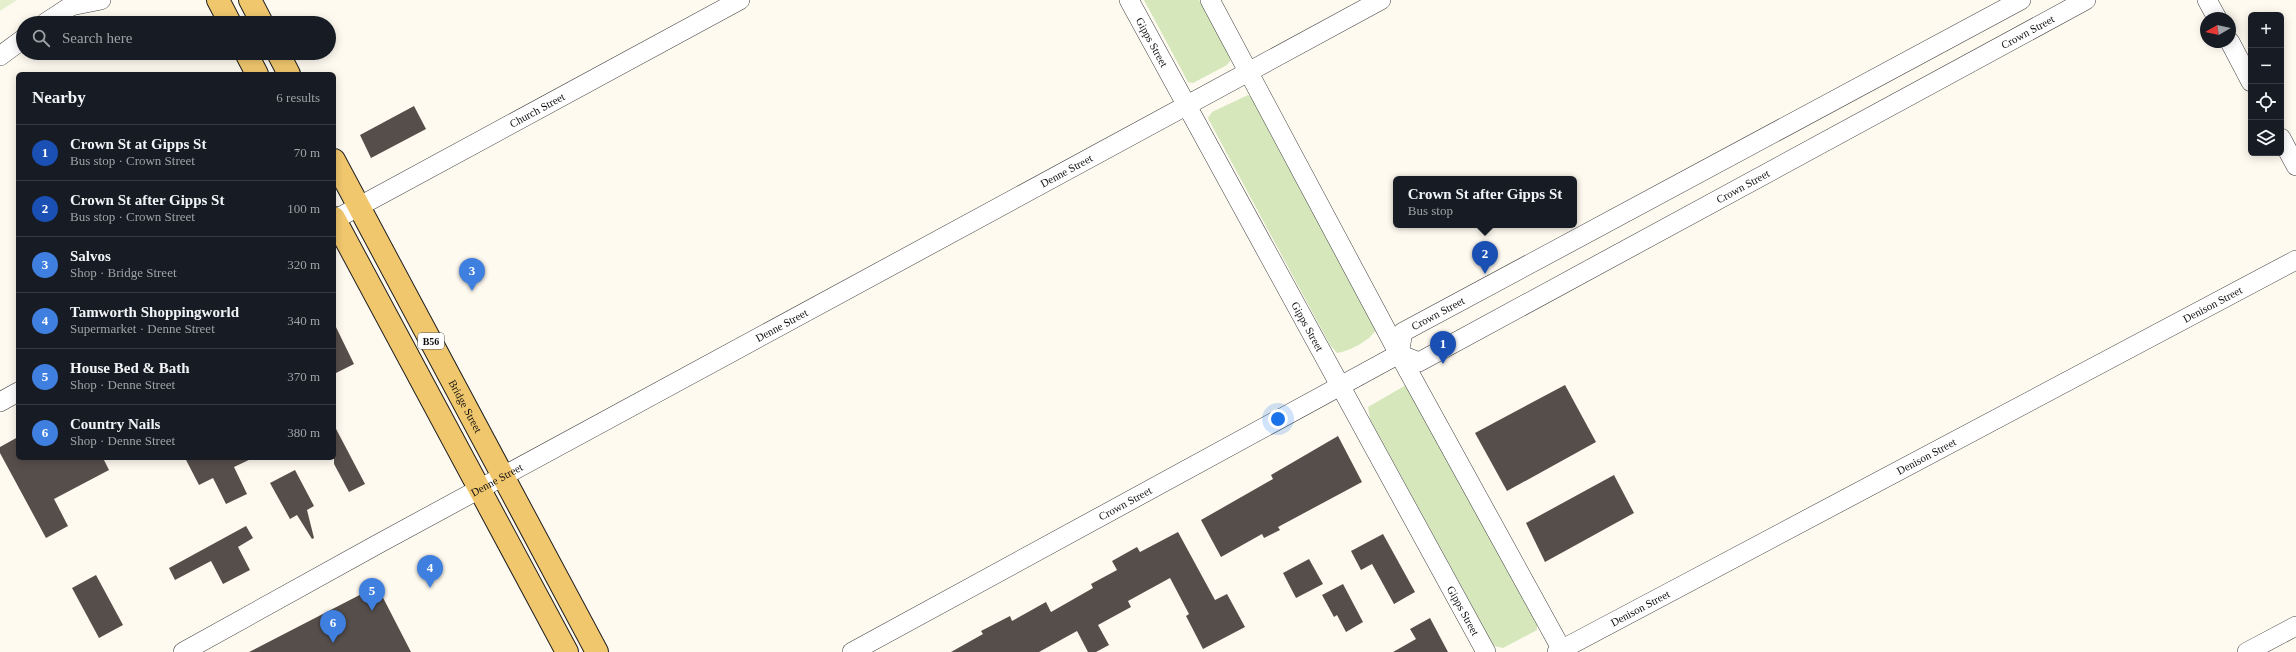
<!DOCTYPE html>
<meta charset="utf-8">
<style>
body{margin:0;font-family:"Times New Roman",serif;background:#242831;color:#f1f3f6}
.controls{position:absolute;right:12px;top:12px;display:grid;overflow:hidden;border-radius:6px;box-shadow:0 2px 10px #0003}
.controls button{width:36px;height:36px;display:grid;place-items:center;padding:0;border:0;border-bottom:1px solid #363941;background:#171b24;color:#f1f3f6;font:20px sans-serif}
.compass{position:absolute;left:2200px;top:12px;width:36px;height:36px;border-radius:50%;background:#171b24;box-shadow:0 2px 10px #0003;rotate:261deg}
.you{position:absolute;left:1278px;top:419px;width:14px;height:14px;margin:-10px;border:3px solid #fff;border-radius:50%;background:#1a73e8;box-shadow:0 0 0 6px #1a73e833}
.badge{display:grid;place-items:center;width:26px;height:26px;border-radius:50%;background:#d79aa4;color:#fff;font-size:13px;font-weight:700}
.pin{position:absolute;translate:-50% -33px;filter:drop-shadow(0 1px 2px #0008)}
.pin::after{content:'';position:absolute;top:21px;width:14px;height:12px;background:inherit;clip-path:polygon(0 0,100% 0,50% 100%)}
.popup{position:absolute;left:1393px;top:176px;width:184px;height:52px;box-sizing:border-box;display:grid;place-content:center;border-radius:6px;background:#171b24;filter:drop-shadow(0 1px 3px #0005);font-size:13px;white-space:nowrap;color:#9ea1a6}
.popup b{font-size:15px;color:#f1f3f6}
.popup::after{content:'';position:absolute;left:50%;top:100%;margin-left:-8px;border:8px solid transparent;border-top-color:#171b24}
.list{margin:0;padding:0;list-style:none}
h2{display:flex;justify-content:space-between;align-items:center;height:52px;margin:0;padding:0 16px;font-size:17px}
h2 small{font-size:13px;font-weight:400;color:#9ea1a6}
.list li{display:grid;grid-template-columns:26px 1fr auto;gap:12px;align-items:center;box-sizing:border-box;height:56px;padding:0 16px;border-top:1px solid #363941}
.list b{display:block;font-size:15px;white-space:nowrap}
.list p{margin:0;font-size:13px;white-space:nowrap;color:#9ea1a6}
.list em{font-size:13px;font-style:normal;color:#9ea1a6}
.icon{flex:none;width:22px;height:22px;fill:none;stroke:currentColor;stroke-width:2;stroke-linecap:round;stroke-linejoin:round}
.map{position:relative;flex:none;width:2296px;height:652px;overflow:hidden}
.search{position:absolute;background:#171b24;box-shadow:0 2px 10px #0003;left:16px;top:16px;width:320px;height:44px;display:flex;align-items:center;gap:10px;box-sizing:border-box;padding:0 14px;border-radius:22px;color:#9ea1a6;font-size:15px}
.panel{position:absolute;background:#171b24;box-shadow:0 2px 10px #0003;left:16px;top:72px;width:320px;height:388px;border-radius:6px}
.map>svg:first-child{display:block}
.green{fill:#d5e7bb}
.pitch{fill:#e5efcd}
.building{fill:#564e4b}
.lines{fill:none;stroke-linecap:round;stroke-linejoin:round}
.minor-casing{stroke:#414141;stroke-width:20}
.major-casing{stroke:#1f1f1f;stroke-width:24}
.minor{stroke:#fff;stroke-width:19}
.major{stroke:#f1c76e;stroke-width:22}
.labels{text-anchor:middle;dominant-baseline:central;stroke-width:4;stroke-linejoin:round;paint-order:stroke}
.shield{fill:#fff;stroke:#565656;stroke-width:1}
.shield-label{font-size:10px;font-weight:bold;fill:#0e0e0e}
.street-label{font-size:11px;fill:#0e0e0e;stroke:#fff}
</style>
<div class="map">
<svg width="2296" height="652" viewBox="0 0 2296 652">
<rect width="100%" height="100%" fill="#fefaf0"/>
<g class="green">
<path d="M1144,0H1199L1230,56V61L1227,65L1193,83L1188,82Z"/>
<path d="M1248,95L1252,98L1376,330C1369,341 1350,351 1337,353L1330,345L1211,124L1208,118L1212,112Z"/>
<path d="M1406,385L1537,623V630L1503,648L1494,646L1370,419L1368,407Z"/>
</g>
<path class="pitch" d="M0,0H17L0,11Z"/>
<g class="building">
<path d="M414,106L426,129L371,158L360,135Z"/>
<path d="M334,323L354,364L334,374Z"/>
<path d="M1565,385L1596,442L1507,491L1475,433Z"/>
<path d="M334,425L365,484L349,492L334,464Z"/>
<path d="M1338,436L1362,482L1278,527L1280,530L1264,538L1262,534L1221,557L1201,520L1273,479L1271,475Z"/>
<path d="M18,437V458H103L109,470L54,499L68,526L46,538L0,453V447Z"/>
<path d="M185,458H253L234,467L247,494L226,504L213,478L199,485Z"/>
<path d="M295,470L314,506L307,510L314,538L312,539L297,515L290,519L270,483Z"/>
<path d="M1614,475L1634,513L1545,562L1526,523Z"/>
<path d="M246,526L253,538L238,547L250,570L223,584L211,561L175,580L169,568Z"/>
<path d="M1178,532L1215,600L1227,594L1245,627L1203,649L1186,616L1189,614L1170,578L1128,601L1131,607L1098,625L1109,645L1096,652H1088L1077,631L1039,652H951L983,634L981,631L1010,616L1012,621L1046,602L1051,612L1093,588L1091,584L1117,570L1112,561L1137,547L1140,552Z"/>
<path d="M1383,534L1415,592L1394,604L1372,564L1361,570L1351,551Z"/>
<path d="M1309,559L1323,584L1296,598L1283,573Z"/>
<path d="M96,575L123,625L99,638L72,588Z"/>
<path d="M1343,584L1363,622L1346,632L1337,615L1334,617L1322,595Z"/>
<path d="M377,586L411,652H249L348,601Z"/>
<path d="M1430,618L1448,652H1393L1416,639L1410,629Z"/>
</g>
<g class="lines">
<defs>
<g id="minor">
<path id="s1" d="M1129,0L1486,652"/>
<path d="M1210,0L1399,354L1563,652"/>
<path d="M2207,0L2217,18"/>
<path d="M71,6L101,0"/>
<path d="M45,23L71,6L74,0"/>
<path d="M2230,42L2251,82"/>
<path d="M0,56L23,39"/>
<path d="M2281,138L2296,166"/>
<path id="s2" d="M334,220L740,0"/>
<path id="s3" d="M1399,354L1419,362L2086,0"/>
<path id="s4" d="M1399,354L1403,332L2021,0"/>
<path d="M0,402L18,392"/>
<path id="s5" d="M183,652L378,544L1381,0"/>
<path id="s6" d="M852,652L1399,354"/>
<path id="s7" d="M1557,652L2296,260"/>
<path d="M2247,652L2296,626"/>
</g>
<g id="major">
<path d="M218,0L230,23"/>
<path d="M250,0L262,23"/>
<path d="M246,53L257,74"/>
<path d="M278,53L289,74"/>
<path id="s8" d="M334,160L597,652"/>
<path d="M334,218L567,652"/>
</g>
</defs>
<use href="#minor" class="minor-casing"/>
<use href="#major" class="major-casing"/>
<use href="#minor" class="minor"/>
<use href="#major" class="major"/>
</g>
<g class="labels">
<rect class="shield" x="418" y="333" width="26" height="16" rx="3"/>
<g class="shield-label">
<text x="431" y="341">B56</text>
</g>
<g class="street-label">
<text stroke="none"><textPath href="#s3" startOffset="714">Crown Street</textPath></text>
<text stroke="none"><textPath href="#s1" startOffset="48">Gipps Street</textPath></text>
<text stroke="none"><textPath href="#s2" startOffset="231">Church Street</textPath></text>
<text stroke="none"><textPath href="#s5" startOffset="1006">Denne Street</textPath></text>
<text stroke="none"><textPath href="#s3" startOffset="390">Crown Street</textPath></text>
<text stroke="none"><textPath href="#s7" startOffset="742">Denison Street</textPath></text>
<text stroke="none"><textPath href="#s4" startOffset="62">Crown Street</textPath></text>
<text stroke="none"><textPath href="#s5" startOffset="682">Denne Street</textPath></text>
<text stroke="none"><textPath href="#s1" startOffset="372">Gipps Street</textPath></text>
<text stroke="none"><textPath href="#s8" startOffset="279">Bridge Street</textPath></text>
<text stroke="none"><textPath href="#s7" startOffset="418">Denison Street</textPath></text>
<text stroke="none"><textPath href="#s5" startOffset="358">Denne Street</textPath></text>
<text stroke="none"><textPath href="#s6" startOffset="311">Crown Street</textPath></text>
<text stroke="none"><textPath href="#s7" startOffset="94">Denison Street</textPath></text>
<text stroke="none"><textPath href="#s1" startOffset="696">Gipps Street</textPath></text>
</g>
</g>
</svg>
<div class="controls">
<button>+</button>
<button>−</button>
<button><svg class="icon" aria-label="locate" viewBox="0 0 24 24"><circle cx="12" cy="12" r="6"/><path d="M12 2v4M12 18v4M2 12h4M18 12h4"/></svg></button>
<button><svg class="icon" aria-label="layers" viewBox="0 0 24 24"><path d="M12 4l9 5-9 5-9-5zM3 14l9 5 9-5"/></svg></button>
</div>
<svg class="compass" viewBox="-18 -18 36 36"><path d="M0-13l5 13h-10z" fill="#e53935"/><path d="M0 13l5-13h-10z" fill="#9ea1a6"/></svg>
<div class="you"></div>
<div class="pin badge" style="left:1443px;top:364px;background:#1a4fb4">1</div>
<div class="pin badge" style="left:1485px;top:274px;background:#1a4fb4">2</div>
<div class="popup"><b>Crown St after Gipps St</b>Bus stop</div>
<div class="pin badge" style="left:472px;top:291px;background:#3f7fe0">3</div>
<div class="pin badge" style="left:430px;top:588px;background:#3f7fe0">4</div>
<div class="pin badge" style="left:372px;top:611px;background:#3f7fe0">5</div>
<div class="pin badge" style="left:333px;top:643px;background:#3f7fe0">6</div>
<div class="search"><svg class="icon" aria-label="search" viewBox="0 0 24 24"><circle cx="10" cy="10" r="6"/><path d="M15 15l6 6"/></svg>Search here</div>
<section class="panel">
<h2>Nearby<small>6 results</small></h2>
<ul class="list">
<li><span class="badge" style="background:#1a4fb4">1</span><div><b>Crown St at Gipps St</b><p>Bus stop · Crown Street</p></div><em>70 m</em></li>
<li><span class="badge" style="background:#1a4fb4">2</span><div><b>Crown St after Gipps St</b><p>Bus stop · Crown Street</p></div><em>100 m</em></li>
<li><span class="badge" style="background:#3f7fe0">3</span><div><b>Salvos</b><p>Shop · Bridge Street</p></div><em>320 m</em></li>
<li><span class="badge" style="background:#3f7fe0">4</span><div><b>Tamworth Shoppingworld</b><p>Supermarket · Denne Street</p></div><em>340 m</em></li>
<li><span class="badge" style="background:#3f7fe0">5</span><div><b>House Bed &amp; Bath</b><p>Shop · Denne Street</p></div><em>370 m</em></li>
<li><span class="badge" style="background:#3f7fe0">6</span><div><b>Country Nails</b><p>Shop · Denne Street</p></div><em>380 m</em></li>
</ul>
</section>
</div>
